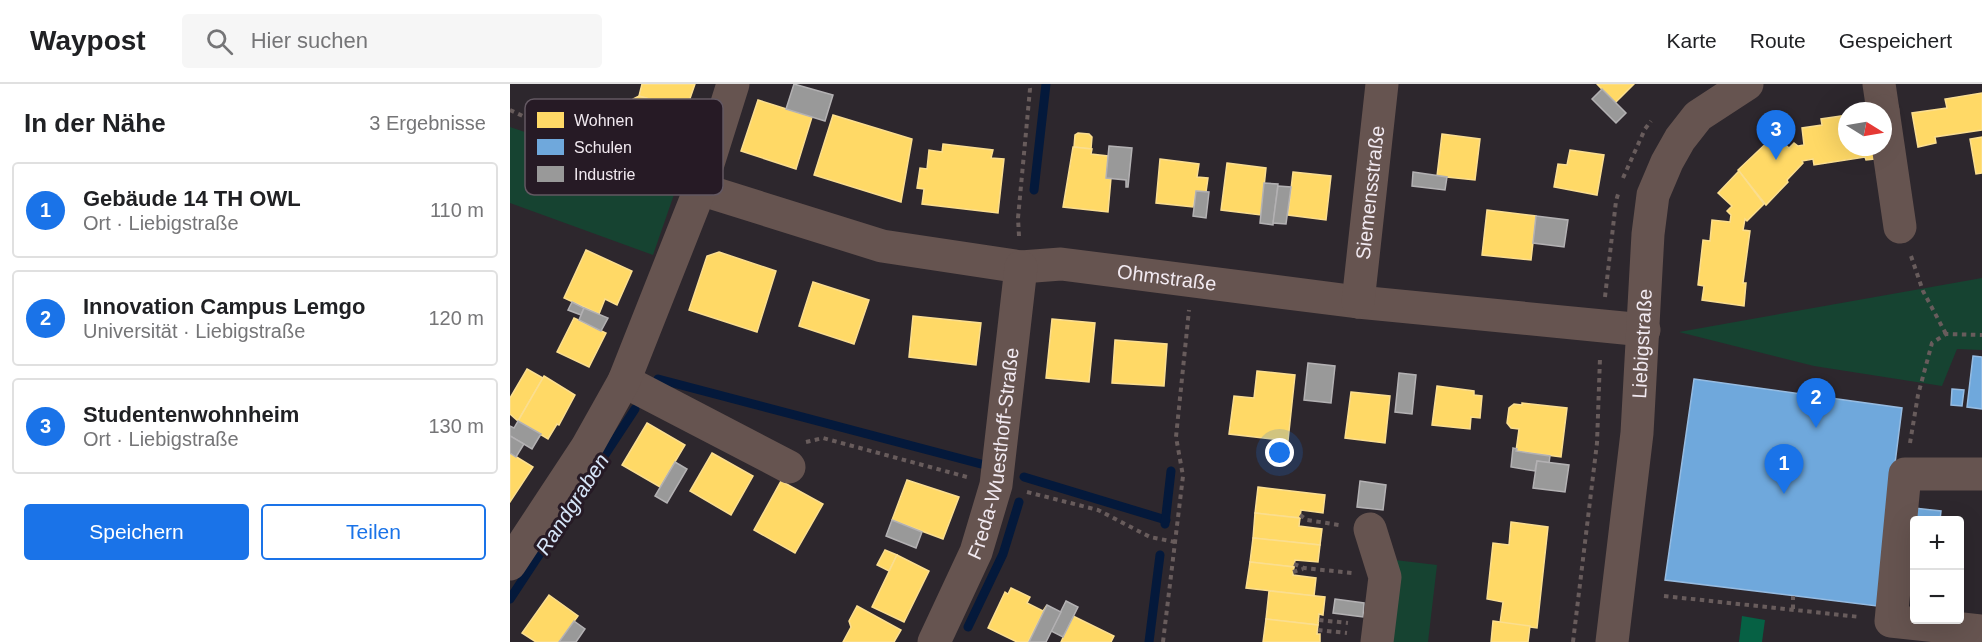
<!DOCTYPE html>
<html lang="de">
<meta charset="utf-8">
<style>
body{margin:0;font-family:Helvetica,sans-serif;background:#f6f6f6;color:#202124}
.controls{position:absolute;right:18px;bottom:18px;display:grid;overflow:hidden;border-radius:6px;box-shadow:0 6px 24px #0002}
.controls button{width:54px;height:54px;display:grid;place-items:center;padding:0;border:0;border-bottom:2px solid #e0e0e0;background:#fff;color:#202124;font:30px sans-serif}
.compass{position:absolute;left:1328px;top:18px;width:54px;height:54px;border-radius:50%;background:#fff;box-shadow:0 6px 24px #0002;rotate:101deg}
.you{position:absolute;left:770px;top:369px;width:21px;height:21px;margin:-15px;border:4px solid #fff;border-radius:50%;background:#1a73e8;box-shadow:0 0 0 9px #1a73e833}
.badge{display:grid;place-items:center;width:39px;height:39px;border-radius:50%;background:#1a73e8;color:#fff;font-size:20px;font-weight:700}
.pin{position:absolute;translate:-50% -50px;filter:drop-shadow(0 2px 3px #0008)}
.pin::after{content:'';position:absolute;top:32px;width:21px;height:18px;background:inherit;clip-path:polygon(0 0,100% 0,50% 100%)}
.list{margin:0;padding:0;list-style:none}
h2{display:flex;justify-content:space-between;align-items:center;height:78px;margin:0;padding:0 24px;font-size:26px}
h2 small{font-size:20px;font-weight:400;color:#757577}
.list li{display:grid;grid-template-columns:39px 1fr auto;gap:18px;align-items:center;box-sizing:border-box;height:96px;margin:0 12px 12px;padding:0 12px;border:2px solid #e0e0e0;border-radius:6px}
.list b{display:block;font-size:22px;white-space:nowrap}
.list p{margin:0;font-size:20px;white-space:nowrap;color:#757577}
.list em{font-size:20px;font-style:normal;color:#757577}
.actions{display:flex;gap:12px;padding:18px 24px}
.actions a{flex:1;padding:14px 0;border:2px solid #1a73e8;border-radius:6px;text-align:center;font-size:21px;color:#1a73e8}
.actions .main{background:#1a73e8;color:#fff}
.icon{flex:none;width:33px;height:33px;fill:none;stroke:currentColor;stroke-width:2;stroke-linecap:round;stroke-linejoin:round}
.map{position:relative;flex:none;width:1472px;height:558px;overflow:hidden}
header{display:flex;align-items:center;gap:36px;box-sizing:border-box;height:84px;padding:0 30px;background:#fff;border-bottom:2px solid #e0e0e0}
header strong{font-size:28px}
nav{display:flex;gap:33px;margin-inline-start:auto;font-size:21px}
.search{width:420px;height:54px;background:#f6f6f6;display:flex;align-items:center;gap:15px;box-sizing:border-box;padding:0 21px;border-radius:6px;color:#757577;font-size:22px}
main{display:flex}
aside{flex:1;background:#fff}
.map>svg:first-child{display:block}
.green{fill:#164331}
.forest{fill:#066144}
.homes{fill:#ffd966;stroke:#fbde8f;stroke-width:1.5}
.schools{fill:#6fa8dc;stroke:#96bce2;stroke-width:1.5}
.industry{fill:#999;stroke:#b3b1b3;stroke-width:1.5}
.lines{fill:none;stroke-linecap:round;stroke-linejoin:round}
.stream{stroke:#04193b;stroke-width:9}
.path{stroke:#685c5c;stroke-width:4;stroke-dasharray:4.5 4.5;stroke-linecap:butt}
.minor{stroke:#665450;stroke-width:33}
.labels{text-anchor:middle;dominant-baseline:central;stroke-width:6;stroke-linejoin:round;paint-order:stroke}
.street-label{font-size:20px;fill:#f1e9f0;stroke:#261a25}
.water-label{font-size:21px;font-style:italic;fill:#d7e6f9;stroke:#261a25}
.key{fill:#261a25;stroke:#635862;stroke-width:1.5}
.key-label{font-size:16px;fill:#f1e9f0}
</style>
<header>
<strong>Waypost</strong>
<div class="search"><svg class="icon" aria-label="search" viewBox="0 0 24 24"><circle cx="10" cy="10" r="6"/><path d="M15 15l6 6"/></svg>Hier suchen</div>
<nav><a>Karte</a><a>Route</a><a>Gespeichert</a></nav>
</header>
<main>
<aside>
<h2>In der Nähe<small>3 Ergebnisse</small></h2>
<ul class="list">
<li><span class="badge">1</span><div><b>Gebäude 14 TH OWL</b><p>Ort · Liebigstraße</p></div><em>110 m</em></li>
<li><span class="badge">2</span><div><b>Innovation Campus Lemgo</b><p>Universität · Liebigstraße</p></div><em>120 m</em></li>
<li><span class="badge">3</span><div><b>Studentenwohnheim</b><p>Ort · Liebigstraße</p></div><em>130 m</em></li>
</ul>
<div class="actions"><a class="main">Speichern</a><a>Teilen</a></div>
</aside>
<div class="map">
<svg width="1472" height="558" viewBox="0 0 1472 558">
<rect width="100%" height="100%" fill="#2d272d"/>
<g class="green">
<path d="M0,43L168,99L143,171L0,119Z"/>
<path d="M1472,194V266L1447,265L1432,302L1304,282L1169,248Z"/>
<path d="M885,476L927,481L918,558H876Z"/>
</g>
<path class="forest" d="M1232,532L1255,536L1252,558H1229Z"/>
<g class="homes">
<path d="M132,0H185L176,26L129,12Z"/>
<path d="M1087,0H1124L1105,19Z"/>
<path d="M1472,9V46L1425,53L1426,59L1408,63L1402,29L1437,24L1435,15Z"/>
<path d="M129,12L176,26L164,65L117,51L114,45L123,15Z"/>
<path d="M248,16L302,33L286,85L231,67Z"/>
<path d="M323,31L402,55L391,118L304,91Z"/>
<path d="M1337,31V63H1372L1374,74L1356,76L1355,73L1304,81L1303,75L1292,77L1293,79L1277,96L1278,98L1256,121L1228,86L1265,51L1279,64L1284,59L1288,62L1294,61L1292,44L1312,41L1311,35Z"/>
<path d="M568,49L579,50L582,53L581,65L564,63L565,51Z"/>
<path d="M932,50L970,55L965,96L927,92Z"/>
<path d="M1472,53V89L1466,90L1460,55Z"/>
<path d="M433,60L483,66L481,74L494,75L488,129L412,120L414,105L407,104L410,84L417,85L419,66L432,68Z"/>
<path d="M563,63L582,65L581,70L598,72L596,94H601L598,128L553,123Z"/>
<path d="M1060,66L1094,71L1087,111L1044,103L1048,80L1057,81Z"/>
<path d="M650,75L689,80L687,93L698,94L696,108L686,107L683,123L646,119Z"/>
<path d="M717,79L756,84L751,131L711,126Z"/>
<path d="M1229,87L1254,120L1237,137L1235,135L1233,146L1240,147L1233,199H1236L1234,222L1192,216L1194,202L1188,201L1193,156L1200,157L1202,136L1220,138L1221,131L1217,127L1222,122L1208,109Z"/>
<path d="M783,88L821,92L816,136L778,131Z"/>
<path d="M977,126L1026,132L1021,176L972,171Z"/>
<path d="M76,166L122,187L107,221L95,215L89,230L54,214Z"/>
<path d="M209,168L266,187L247,248L179,226L197,172Z"/>
<path d="M303,198L359,216L344,260L289,242Z"/>
<path d="M403,232L471,239L466,281L399,273Z"/>
<path d="M64,234L96,249L79,283L47,268Z"/>
<path d="M542,235L585,239L579,298L536,294Z"/>
<path d="M605,256L657,260L654,302L602,299Z"/>
<path d="M17,285L33,294L8,337L0,330V314Z"/>
<path d="M747,287L785,291L778,357L719,350L724,312L744,314Z"/>
<path d="M34,292L65,311L49,341L47,340L38,355L8,337Z"/>
<path d="M927,302L964,307V311L972,312L970,334L961,333L960,345L922,341Z"/>
<path d="M841,308L880,312L875,359L835,354Z"/>
<path d="M1012,319L1057,324L1051,373L1006,367L1009,345L1001,344L997,339L999,324L1004,320L1012,321Z"/>
<path d="M137,339L175,361L150,403L112,381Z"/>
<path d="M0,369L23,383L0,418Z"/>
<path d="M202,369L243,392L221,431L180,407Z"/>
<path d="M397,396L449,413L433,455L382,436Z"/>
<path d="M271,397L313,420L285,469L244,446Z"/>
<path d="M748,403L815,411L813,429L791,426L790,434L745,429Z"/>
<path d="M745,429L790,434L789,442L812,445L810,461L743,454Z"/>
<path d="M1001,438L1038,443L1027,544L990,539L993,518L977,515L983,459L999,461Z"/>
<path d="M743,454L810,461L808,478L785,476L784,483L740,478Z"/>
<path d="M375,466L387,471L379,487L367,481Z"/>
<path d="M387,471L419,487L394,538L362,523Z"/>
<path d="M740,478L784,483L783,491L806,494L804,512L736,504Z"/>
<path d="M501,504L520,513L517,519L533,527L537,521L518,558H507L478,544L495,508L498,510Z"/>
<path d="M759,507L815,513L813,531L809,530L808,541L756,535Z"/>
<path d="M39,511L68,532L49,558H26L12,549Z"/>
<path d="M347,522L391,546L384,558H333L341,543L339,537Z"/>
<path d="M563,532L604,552L601,558H551Z"/>
<path d="M756,535L808,541L807,550H810V558H753Z"/>
<path d="M983,537L1020,542L1018,558H981Z"/>
</g>
<g class="schools">
<path d="M1463,272L1472,273V325L1457,323Z"/>
<path d="M1184,295L1392,324L1367,522L1155,496Z"/>
<path d="M1442,305L1454,306L1452,322L1441,321Z"/>
<path d="M1404,424L1431,427L1430,436H1404V495L1395,493Z"/>
</g>
<g class="industry">
<path d="M284,0L323,11L315,37L276,25Z"/>
<path d="M1092,5L1116,29L1106,39L1082,15Z"/>
<path d="M599,62L622,64L618,103H616V96L596,94Z"/>
<path d="M903,88L937,93L935,106L902,102Z"/>
<path d="M754,99L768,100L763,141L750,139Z"/>
<path d="M768,102L781,103L776,140L763,139Z"/>
<path d="M686,107L699,108L696,134L683,132Z"/>
<path d="M1026,132L1058,136L1054,163L1023,159Z"/>
<path d="M62,218L74,224L71,231L58,226Z"/>
<path d="M74,224L98,234L91,247L69,236Z"/>
<path d="M798,279L825,282L821,319L794,316Z"/>
<path d="M889,289L906,291L902,330L885,328Z"/>
<path d="M8,337L31,350L22,365L0,352V342L4,344Z"/>
<path d="M0,352L14,360L6,373L0,369Z"/>
<path d="M1003,364L1007,365L1006,367L1040,372L1039,379L1027,377L1025,387L1001,383Z"/>
<path d="M1027,377L1059,381L1055,408L1023,404Z"/>
<path d="M165,378L177,385L157,419L145,412Z"/>
<path d="M850,397L876,401L873,426L847,423Z"/>
<path d="M382,436L412,448L406,464L376,452Z"/>
<path d="M825,515L854,519L853,533L823,529Z"/>
<path d="M556,517L568,523L553,553L541,547Z"/>
<path d="M537,521L551,528L536,558H519Z"/>
<path d="M64,537L75,545L66,558H49Z"/>
</g>
<g class="lines">
<g class="stream">
<path d="M524,106L536,0"/>
<path d="M148,295L471,380"/>
<path d="M514,393L656,436"/>
<path d="M655,440L661,387"/>
<path d="M0,515L125,325"/>
<path d="M458,543L493,470L509,418"/>
<path d="M639,558L650,471"/>
</g>
<g class="path">
<path d="M0,26L19,35L28,44L164,87"/>
<path d="M1113,94L1135,45L1141,37"/>
<path d="M509,152L508,134L520,5L519,0"/>
<path d="M1401,172L1413,207L1436,250"/>
<path d="M1095,213L1106,117L1109,107"/>
<path d="M296,358L313,354L457,393"/>
<path d="M1400,359L1408,311L1422,259L1436,250L1472,251"/>
<path d="M517,408L588,426L640,453L665,458"/>
<path d="M790,431L797,436L829,441"/>
<path d="M784,480L794,484L842,489"/>
<path d="M783,488L793,485"/>
<path d="M1154,512L1350,533"/>
<path d="M1283,525V512"/>
<path d="M809,536L838,539"/>
<path d="M808,546L837,549"/>
<path d="M653,558L673,392L666,353L679,226"/>
<path d="M1063,558L1087,359L1090,274"/>
</g>
<g class="minor">
<path d="M1369,0L1373,27"/>
<path d="M1373,27L1390,143"/>
<path id="s1" d="M190,105L372,162L511,183L551,180L848,218L1134,246"/>
<path id="s2" d="M848,218L872,0"/>
<path d="M114,297L279,383"/>
<path d="M1472,390H1395L1381,537L1472,547"/>
<path d="M860,445L875,493L867,558"/>
<path d="M0,480L77,363L114,297L190,105L223,0"/>
<path id="s3" d="M424,558L466,468L486,401L511,183"/>
<path id="s4" d="M1102,558L1127,349L1138,150L1143,111L1157,78L1170,55L1188,32L1237,0"/>
</g>
</g>
<g class="labels">
<g class="street-label">
<text stroke="none"><textPath href="#s2" startOffset="110">Siemensstraße</textPath></text>
<text stroke="none"><textPath href="#s1" startOffset="478">Ohmstraße</textPath></text>
<text stroke="none"><textPath href="#s4" startOffset="300">Liebigstraße</textPath></text>
<text stroke="none"><textPath href="#s3" startOffset="200">Freda-Wuesthoff-Straße</textPath></text>
</g>
<g class="water-label">
<text transform="translate(62 420) rotate(-57)">Randgraben</text>
</g>
</g>
<rect x="15" y="15" width="198" height="96" rx="9" class="key"/>
<rect x="27" y="28" width="27" height="16" fill="#ffd966"/>
<rect x="27" y="55" width="27" height="16" fill="#6fa8dc"/>
<rect x="27" y="82" width="27" height="16" fill="#999"/>
<g class="key-label">
<text x="64" y="42">Wohnen</text>
<text x="64" y="69">Schulen</text>
<text x="64" y="96">Industrie</text>
</g>
</svg>
<div class="controls">
<button>+</button>
<button>−</button>
</div>
<svg class="compass" viewBox="-18 -18 36 36"><path d="M0-13l5 13h-10z" fill="#e53935"/><path d="M0 13l5-13h-10z" fill="#757577"/></svg>
<div class="you"></div>
<div class="pin badge" style="left:1274px;top:410px">1</div>
<div class="pin badge" style="left:1306px;top:344px">2</div>
<div class="pin badge" style="left:1266px;top:76px">3</div>
</div>
</main>
